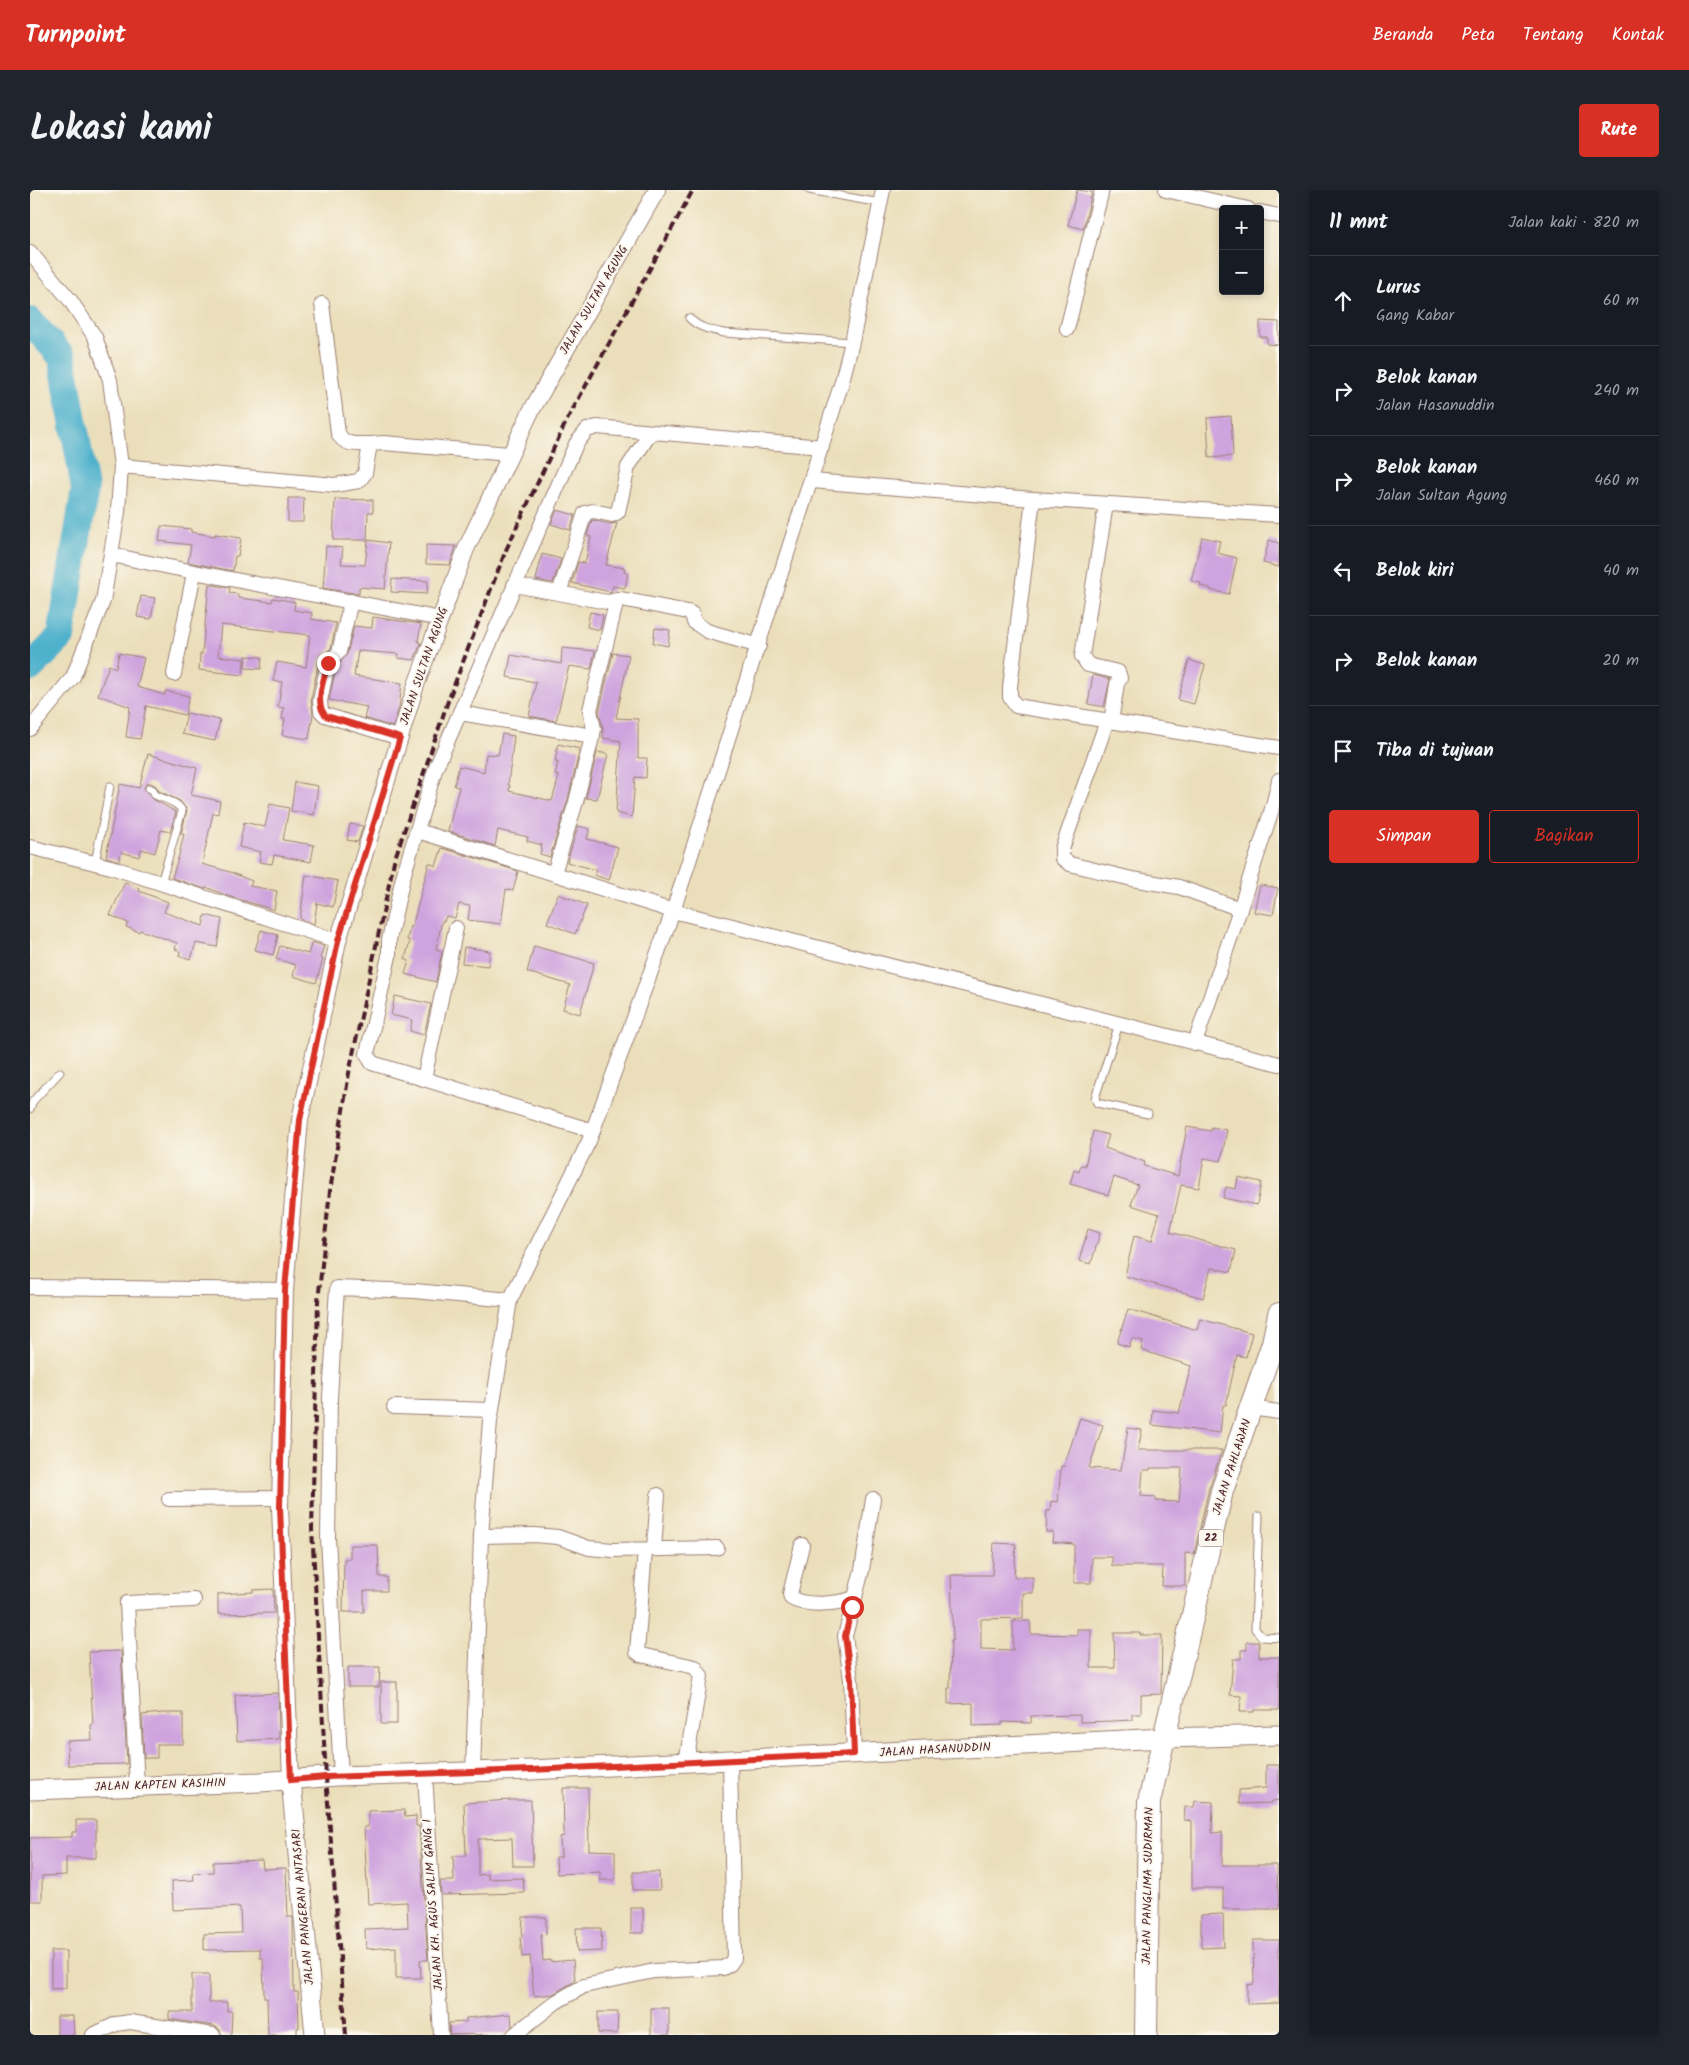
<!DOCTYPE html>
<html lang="id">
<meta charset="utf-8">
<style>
body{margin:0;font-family:Kalam,sans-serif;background:#20242c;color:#f1f3f6}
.controls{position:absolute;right:15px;top:15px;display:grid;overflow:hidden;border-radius:5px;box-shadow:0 2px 8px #0003}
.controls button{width:45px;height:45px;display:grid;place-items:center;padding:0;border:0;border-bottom:1px solid #363941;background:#171b24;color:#f1f3f6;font:25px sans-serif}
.stop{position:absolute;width:15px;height:15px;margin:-11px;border:4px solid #d93025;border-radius:50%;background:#fff}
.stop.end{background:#d93025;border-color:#fff;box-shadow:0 1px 5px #0008}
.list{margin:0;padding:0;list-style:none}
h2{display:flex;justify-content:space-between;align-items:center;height:65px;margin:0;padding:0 20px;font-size:21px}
h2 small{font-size:16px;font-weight:400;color:#9ea1a6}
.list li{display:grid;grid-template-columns:32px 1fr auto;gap:15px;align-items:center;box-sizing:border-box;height:90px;padding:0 20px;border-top:1px solid #363941}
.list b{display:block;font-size:19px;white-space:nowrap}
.list p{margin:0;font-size:16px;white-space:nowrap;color:#9ea1a6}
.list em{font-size:16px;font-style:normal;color:#9ea1a6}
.actions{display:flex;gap:10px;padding:15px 20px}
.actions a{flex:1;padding:11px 0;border:1px solid #d93025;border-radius:5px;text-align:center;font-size:18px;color:#d93025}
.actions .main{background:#d93025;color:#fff}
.icon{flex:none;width:28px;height:28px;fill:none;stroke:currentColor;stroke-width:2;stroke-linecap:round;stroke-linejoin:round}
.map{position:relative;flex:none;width:1249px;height:1845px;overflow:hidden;border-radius:5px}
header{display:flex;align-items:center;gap:30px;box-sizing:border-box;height:70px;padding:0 25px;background:#d93025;color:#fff}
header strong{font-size:24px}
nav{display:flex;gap:28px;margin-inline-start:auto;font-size:18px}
.intro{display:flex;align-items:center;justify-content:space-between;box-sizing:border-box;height:120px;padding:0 30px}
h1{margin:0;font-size:35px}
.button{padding:12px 22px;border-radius:5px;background:#d93025;color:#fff;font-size:18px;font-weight:700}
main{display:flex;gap:30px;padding:0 30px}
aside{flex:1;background:#171b24;border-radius:5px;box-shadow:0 2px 8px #0003}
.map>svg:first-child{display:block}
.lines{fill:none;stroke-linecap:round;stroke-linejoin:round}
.river{stroke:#4db1cc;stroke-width:28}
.building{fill:#cfa4de;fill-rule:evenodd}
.service-casing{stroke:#9a7f73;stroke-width:9}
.minor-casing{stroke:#9a7f73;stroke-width:16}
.tertiary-casing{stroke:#9a7f73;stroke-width:18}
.secondary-casing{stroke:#9a7f73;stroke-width:21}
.trunk-casing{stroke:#9a7f73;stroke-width:24}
.service{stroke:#fff;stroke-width:7}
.minor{stroke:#fff;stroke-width:14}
.tertiary{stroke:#fff;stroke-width:16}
.secondary{stroke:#fff;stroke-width:19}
.trunk{stroke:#fff;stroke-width:22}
.rail{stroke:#4a1f2b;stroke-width:4;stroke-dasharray:8 4;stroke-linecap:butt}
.route{stroke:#d93025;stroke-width:6}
.labels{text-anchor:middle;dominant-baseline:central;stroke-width:4;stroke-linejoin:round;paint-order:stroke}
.shield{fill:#fbf7ec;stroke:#7f6065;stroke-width:1}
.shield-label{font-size:11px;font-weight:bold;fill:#4a1f2b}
.street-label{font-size:12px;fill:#4a1f2b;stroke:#fbf7ec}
</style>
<header>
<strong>Turnpoint</strong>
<nav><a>Beranda</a><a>Peta</a><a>Tentang</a><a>Kontak</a></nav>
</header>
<div class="intro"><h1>Lokasi kami</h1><a class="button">Rute</a></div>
<main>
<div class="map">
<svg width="1249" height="1845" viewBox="0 0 1249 1845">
<rect width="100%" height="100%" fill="#fbf7ec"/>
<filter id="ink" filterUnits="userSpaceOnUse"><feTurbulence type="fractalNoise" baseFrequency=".02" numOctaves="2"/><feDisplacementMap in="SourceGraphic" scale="10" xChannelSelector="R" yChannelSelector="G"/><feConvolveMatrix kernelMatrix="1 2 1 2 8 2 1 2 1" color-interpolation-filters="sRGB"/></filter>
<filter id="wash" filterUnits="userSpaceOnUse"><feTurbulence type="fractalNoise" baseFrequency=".0096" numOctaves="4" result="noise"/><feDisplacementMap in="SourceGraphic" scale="20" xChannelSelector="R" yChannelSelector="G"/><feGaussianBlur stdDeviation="1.12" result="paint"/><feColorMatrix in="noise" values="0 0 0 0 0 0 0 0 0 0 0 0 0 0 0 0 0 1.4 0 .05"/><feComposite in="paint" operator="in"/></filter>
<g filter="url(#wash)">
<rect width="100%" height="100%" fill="#ebdfbb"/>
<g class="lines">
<path class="river" d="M0,131L32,167L55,299L31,447L0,478"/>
</g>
<g id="blocks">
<g class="building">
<path d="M1047,0L1062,2L1053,39L1038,35Z"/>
<path d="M1230,131L1249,132V155L1237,154V147H1230Z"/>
<path d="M1201,226L1203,266L1179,268L1177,228Z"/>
<path d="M258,308H274L273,332H258Z"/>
<path d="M305,309L343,310V322H338L337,350H303Z"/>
<path d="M527,320L545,325L540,340L521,334Z"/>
<path d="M562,330L580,334L587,333L576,375L595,378L594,382L598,383L595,398L583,396L581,402L542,393L548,372L555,373L561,347L557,346Z"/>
<path d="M131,336L161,339V342L185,346V344L211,348L208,366H205L203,381L158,372L161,355L129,351Z"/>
<path d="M1172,347L1190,351L1187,363L1207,368L1199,404L1180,400V398L1170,396L1171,393L1161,391Z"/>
<path d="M338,350L359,353L355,399L329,397V404L293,398L296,356L313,358L311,374L335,375Z"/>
<path d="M1239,350L1249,353V377L1233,373Z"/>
<path d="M396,355L426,356L420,375L396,374Z"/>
<path d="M512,364L531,369L523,393L506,390Z"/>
<path d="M362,389L398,391L397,404L361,402Z"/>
<path d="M179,394L200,398L199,403L208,404V408L242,412L243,408L265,412L264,420L282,423L281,429L306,433L301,458L289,471L281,509L283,524L279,549L252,545L255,529H252L254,518L248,517L252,492L243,491L247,472L276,477L280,445L191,435L188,466L214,469L213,485L169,480L170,464H172Z"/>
<path d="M111,406L125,408L121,429L107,427Z"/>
<path d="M560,422L573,425L570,440L557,437Z"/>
<path d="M343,427L391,434L388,451L391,453L384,470L368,468L369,464L328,461L324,486L372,493L369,517L363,537L334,528L337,517L299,510L306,477L317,464L324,436L342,438Z"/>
<path d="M625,438L640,440L638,456L623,453Z"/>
<path d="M532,458L565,461L561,479L539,476L526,531L499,526L506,492L477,487L481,465L531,474Z"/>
<path d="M89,463L114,468L107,497L135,505V501L159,506L155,525L116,516L110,549L96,547L100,517L68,505L79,475L86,478Z"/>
<path d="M583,463L599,465L586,528L608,529V568H617L616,588L605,587L602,627L586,623L591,551L573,548V538L569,522Z"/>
<path d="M216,466L232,467L231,479L215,478Z"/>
<path d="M1159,470L1175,475L1164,514L1148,510Z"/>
<path d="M1063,485L1080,489L1074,517L1058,514Z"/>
<path d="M157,523L190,530L185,551L152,544Z"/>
<path d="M472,544L484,546L478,595H480L479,601L522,611L529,586L525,585L528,572H525L528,554L550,559L538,609L520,667L510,664L512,655L497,651L498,647L468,640L465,656L418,641L429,597L424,596L429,576L454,582L456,564L468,565Z"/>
<path d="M567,562L578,564L567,609L556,608Z"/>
<path d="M118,564L167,578L161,605L190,611L188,624L183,623L172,674L200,682L222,691L220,696L247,701L244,720L195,705L176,697L175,699L142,688L149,665L154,644H151L157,620L150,611L129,601L126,596L121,593H117L114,598L121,608L146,622L140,642L131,640L125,663L111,659L109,667L91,662L89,671L76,667L90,594L109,598Z"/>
<path d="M265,592L288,596L284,625L261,621Z"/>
<path d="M240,614L259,618L253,650L284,655L281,672L244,665L242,674L229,672L231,662L209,657L214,632L235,637Z"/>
<path d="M320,634L333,636L328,652L317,650Z"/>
<path d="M548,636L560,639L557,649L588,657L579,690L564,685L566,680L537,672Z"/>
<path d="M412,658L488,681L483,701L476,699L471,734L438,730L440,716L429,714L425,728L416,726L414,731H412L406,759L412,761L406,792L375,784L379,771L375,769L380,751L377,750L380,736L382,737L399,673L406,676Z"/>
<path d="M276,685L308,691L303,717L287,713L284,734L270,729Z"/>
<path d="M95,692L110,699L109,701L138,712L134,722L173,736L175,725L192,729L187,757L166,753L161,769L149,766L150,761L145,759L147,753L110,740L109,742L96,737L98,733L80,725Z"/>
<path d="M1230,695L1248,698L1243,725L1224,722Z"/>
<path d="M528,704L557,715L545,744L517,733Z"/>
<path d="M231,740L248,745L243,765L225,760Z"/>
<path d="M282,752L294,756L290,768L293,769L286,793L263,786L266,775L246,769L250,756L278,764Z"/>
<path d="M504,756L564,773L550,824L533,819L540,795L497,782Z"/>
<path d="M434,757L460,761L458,776L432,773Z"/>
<path d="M365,806L401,814L394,845L380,841L382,830L361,825Z"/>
<path d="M1157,937L1181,941V937L1197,940L1191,971L1174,968L1169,998L1151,995L1140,1042L1206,1060L1201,1082L1181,1078L1173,1108L1095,1086L1104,1046L1122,1051L1129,1024L1101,1015L1108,995L1084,987L1078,1005L1040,994L1044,980L1049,982L1051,975L1055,976L1063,941L1079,945L1075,958L1115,972L1114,976L1148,986Z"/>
<path d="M1208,987L1231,992L1227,1015L1193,1008L1196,997L1206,999Z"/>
<path d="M1058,1039L1070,1043L1061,1074L1049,1071Z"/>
<path d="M1098,1119L1167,1140L1170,1129L1222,1143L1216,1167L1207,1165L1196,1215H1193L1190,1243L1122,1235L1123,1220L1149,1223L1161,1176L1111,1160L1113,1151L1102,1148L1099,1157L1087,1153Z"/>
<path d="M1050,1228L1073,1235L1059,1278L1091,1280L1098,1238L1112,1240L1108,1260H1192L1179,1298L1164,1364L1155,1363V1396H1132L1133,1376H1082V1367H1062L1061,1393H1044V1354L1022,1352L1023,1342H1016L1017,1321H1020L1021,1311L1028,1312L1031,1276H1034ZM1120,1278H1152L1149,1312L1126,1311V1307L1111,1306L1113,1280H1120Z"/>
<path d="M964,1353L986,1354L984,1387H1003V1403H993V1428L951,1429V1459L983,1460V1431H1000L1001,1444L1047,1445V1439H1061V1478H1085L1084,1443H1110V1445H1132L1131,1504L1111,1505V1524H1102V1530L1083,1531L1050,1532V1525L1001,1526V1533L972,1532V1535L943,1536V1513L918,1514V1498H920L921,1450H923L921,1385H962Z"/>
<path d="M320,1355H348L349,1387H357V1401H334V1422H313L314,1369H320Z"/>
<path d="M243,1399L244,1423L188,1424V1404L223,1402V1400Z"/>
<path d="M1217,1452H1229V1467H1249V1520H1224V1522H1210L1211,1506L1200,1505L1203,1469H1211V1460H1217Z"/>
<path d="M91,1461L97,1574L38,1575L37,1551L62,1550L61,1535H63L59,1462Z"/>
<path d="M318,1477H350L349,1497H318Z"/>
<rect x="351" y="1492" width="16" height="42"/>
<path d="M248,1503L249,1549L207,1551L205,1505Z"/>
<path d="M132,1523H153V1554H127V1568H114L112,1525Z"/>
<path d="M1236,1575H1249V1610L1242,1611V1613L1209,1614V1600L1236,1598Z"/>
<path d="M533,1598H558L559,1660L585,1661V1690H570V1682L527,1684L526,1667H531L530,1647L534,1646Z"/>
<path d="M481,1610H501L503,1676H483L482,1648L448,1649V1685L458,1684V1689L493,1688L494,1703L411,1705L410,1691H424L423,1666H436L434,1613Z"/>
<path d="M1165,1611L1183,1612L1182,1643L1192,1642V1675H1247L1249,1719H1193V1698H1162V1631L1154,1630L1155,1617H1164Z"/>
<path d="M374,1620L375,1627L386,1626V1636H389L398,1770H390L391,1788H366V1757L336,1759L335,1739L378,1737L377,1712L338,1714L334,1637H338V1621Z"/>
<path d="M46,1630H66V1668H36V1685L12,1686V1711H0V1648L42,1647V1642H46Z"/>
<path d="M232,1670L233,1679L256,1678L258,1727H263V1734L264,1802H268L269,1838H267V1845H238L237,1808H234L233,1768H230V1759L174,1760V1744L211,1743L210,1717L143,1720L142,1691L164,1690L163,1683L183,1682V1672Z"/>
<path d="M603,1682H629L630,1700H603Z"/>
<rect x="601" y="1718" width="12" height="25"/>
<path d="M1193,1724L1194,1757L1171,1758V1725Z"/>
<path d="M493,1727H516V1745L511,1744L513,1771L520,1770V1772L543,1770L545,1791L523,1804L504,1806L500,1766L492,1767L490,1747L492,1746Z"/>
<path d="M546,1738H571L572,1761L547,1762Z"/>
<path d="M1223,1750H1249V1813L1217,1814V1795L1224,1794Z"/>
<path d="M21,1761H36V1798L21,1799Z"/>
<path d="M162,1784H179V1812H197V1821H202L201,1845H192L189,1839L184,1836L139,1829V1822H162Z"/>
<rect x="621" y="1818" width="18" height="27"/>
<path d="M568,1822H588L587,1844L568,1843Z"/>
<path d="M481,1824L482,1836L476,1844L420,1845L419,1833L436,1832V1828Z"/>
<path d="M27,1826H43L44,1845H27Z"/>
</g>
</g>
</g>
<g filter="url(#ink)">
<use href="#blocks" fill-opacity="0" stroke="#9a7f73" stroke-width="1"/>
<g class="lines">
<defs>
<g id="service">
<path d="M779,0L850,13"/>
<path d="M659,128C669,138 680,140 694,143L822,152"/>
<path d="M119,598L123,600L125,605C134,609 148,612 152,621L131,693"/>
<path d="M65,673L80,596"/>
<path d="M1089,834L1065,908L1067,913L1118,924"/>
<path d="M0,919L3,911L30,882"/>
<path d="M1229,1326L1225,1439L1232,1447L1249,1448"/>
</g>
<g id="minor">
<path d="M1136,0L1218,19"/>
<path d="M1230,22L1249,26"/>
<path d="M0,62L40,110L65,147L80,190L91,276L88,322L73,411L43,487L0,539"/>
<path d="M292,114L308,243C314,256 327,254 340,254"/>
<path d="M1037,139L1072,0"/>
<path d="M91,276L305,295L329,291L335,283L340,254L354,253L479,264"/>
<path d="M782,291L1003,309L1249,325"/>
<path d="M1003,309L980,497V507L986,516L1249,558"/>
<path d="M1076,314L1052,466L1058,475L1088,482L1090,488L1087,494L1081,532"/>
<path d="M82,365C191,389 301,407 410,429"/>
<path d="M484,395L577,412L591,409L658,422L662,424L664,432L677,441L729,456"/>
<path d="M529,403L555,323L563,321L582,325L588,322L598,277L621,242"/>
<path d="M321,411L309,462L298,473L290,511L291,521L295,525L370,548"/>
<path d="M144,484L164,383"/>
<path d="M430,523L563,546"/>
<path d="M1077,531L1032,659V668L1040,674L1102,689L1149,697L1210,719L1243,616L1249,590"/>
<path d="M388,641L643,721L1249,874"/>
<path d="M0,657L81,677L308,751"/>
<path d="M524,683L546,612L564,539L560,520L587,409"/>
<path d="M1165,853L1210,719"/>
<path d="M394,889L426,738"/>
<path d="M563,941L342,873L337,864L359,766V750L373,687L405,580L546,254L557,240L567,237L792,257"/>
<path d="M0,1097L255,1100"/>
<path d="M364,1217L462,1220"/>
<path d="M1221,1218L1249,1222"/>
<path d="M139,1309L250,1308"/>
<path d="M451,1346L504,1345L528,1347L559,1358L583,1360L687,1358"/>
<path d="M772,1355L760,1404L761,1408C775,1417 809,1414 824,1408"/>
<path d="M624,1359L628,1305"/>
<path d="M615,1360L607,1462L611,1465L665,1477L671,1486L656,1572"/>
<path d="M824,1564L821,1490L815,1446L832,1380L843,1309"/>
<path d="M443,1582L451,1346L460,1231L480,1110L559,951L643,721L811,195L822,152L853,0"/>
<path d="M395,1584L411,1845"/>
<path d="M311,1586L298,1348L300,1207L307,1098L385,1101L480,1110"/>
<path d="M107,1596L97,1413L164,1410"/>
<path d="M63,1845L86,1834L100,1832L183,1845"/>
<path d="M484,1845L526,1812L554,1796L624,1781L693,1778L700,1774L704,1768L700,1570"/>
</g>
<path id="tertiary" d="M261,1590L250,1317L255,1100L270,930L308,751L386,495L436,359L500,223L627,0"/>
<g id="secondary">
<path d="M261,1590L285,1845"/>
<path d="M0,1600L230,1592L307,1586L501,1580L1134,1548L1249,1545"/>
</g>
<path id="trunk" d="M1116,1845L1119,1612L1192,1301L1243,1153L1249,1124"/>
</defs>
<use href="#service" class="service-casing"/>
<use href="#minor" class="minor-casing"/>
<use href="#tertiary" class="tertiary-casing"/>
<use href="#secondary" class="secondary-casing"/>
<use href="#trunk" class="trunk-casing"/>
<use href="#service" class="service"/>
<use href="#minor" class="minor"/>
<use href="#tertiary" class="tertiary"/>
<use href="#secondary" class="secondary"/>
<use href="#trunk" class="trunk"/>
<path class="rail" d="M316,1845L296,1587L282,1339L288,1111L300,1001L319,883L364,671L418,511L476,360L537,230L663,0"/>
</g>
</g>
<g class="lines" filter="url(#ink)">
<path class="route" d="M298,473C295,488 283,513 296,526L370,548L308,751L270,930L255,1100L250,1317L261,1590L296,1587L501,1580L824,1564L821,1490L815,1446L822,1417"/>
</g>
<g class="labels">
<rect class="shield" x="1168.5" y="1339.5" width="25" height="17" rx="4"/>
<g class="shield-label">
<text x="1181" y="1348">22</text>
</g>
<g class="street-label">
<text transform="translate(564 110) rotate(-60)">JALAN SULTAN AGUNG</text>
<text transform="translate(394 476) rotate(-71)">JALAN SULTAN AGUNG</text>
<text transform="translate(1202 1277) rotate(-72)">JALAN PAHLAWAN</text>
<text transform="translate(905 1560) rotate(-3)">JALAN HASANUDDIN</text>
<text transform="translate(130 1595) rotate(-2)">JALAN KAPTEN KASIHIN</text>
<text transform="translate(1118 1696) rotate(-89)">JALAN PANGLIMA SUDIRMAN</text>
<text transform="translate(403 1715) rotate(-94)">JALAN KH. AGUS SALIM GANG I</text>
<text transform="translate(273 1717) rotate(-95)">JALAN PANGERAN ANTASARI</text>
</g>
</g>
</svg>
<div class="controls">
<button>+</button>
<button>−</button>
</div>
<div class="stop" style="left:822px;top:1417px"></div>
<div class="stop end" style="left:298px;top:473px"></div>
</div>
<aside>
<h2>11 mnt<small>Jalan kaki · 820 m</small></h2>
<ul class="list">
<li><svg class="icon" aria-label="ahead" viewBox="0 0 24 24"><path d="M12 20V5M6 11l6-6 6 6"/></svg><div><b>Lurus</b><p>Gang Kabar</p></div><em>60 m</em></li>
<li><svg class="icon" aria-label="right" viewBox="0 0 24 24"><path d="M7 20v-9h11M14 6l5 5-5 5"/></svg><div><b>Belok kanan</b><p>Jalan Hasanuddin</p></div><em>240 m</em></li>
<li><svg class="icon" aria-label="right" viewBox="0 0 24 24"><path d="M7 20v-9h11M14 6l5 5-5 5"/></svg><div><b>Belok kanan</b><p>Jalan Sultan Agung</p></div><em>460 m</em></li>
<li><svg class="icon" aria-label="left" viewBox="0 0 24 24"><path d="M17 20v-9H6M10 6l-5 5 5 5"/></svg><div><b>Belok kiri</b></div><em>40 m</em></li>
<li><svg class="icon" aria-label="right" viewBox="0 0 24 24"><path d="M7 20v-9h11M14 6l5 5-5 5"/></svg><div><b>Belok kanan</b></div><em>20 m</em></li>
<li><svg class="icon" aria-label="arrive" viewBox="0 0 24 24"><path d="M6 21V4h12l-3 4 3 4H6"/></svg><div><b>Tiba di tujuan</b></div></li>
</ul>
<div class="actions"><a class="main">Simpan</a><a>Bagikan</a></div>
</aside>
</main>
